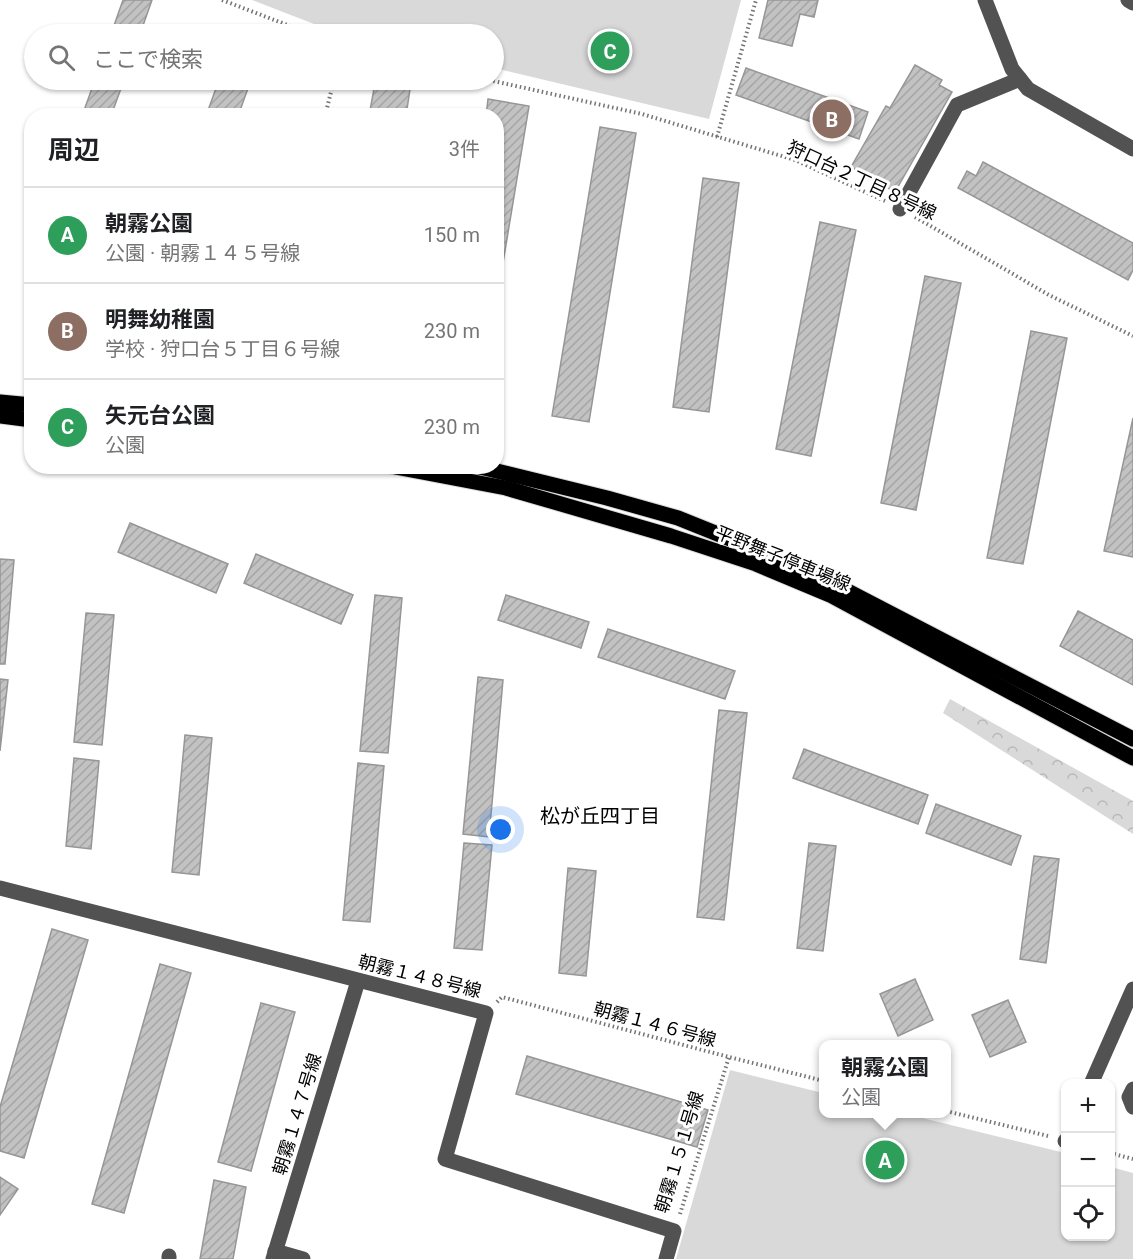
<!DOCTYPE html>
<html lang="ja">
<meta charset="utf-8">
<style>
body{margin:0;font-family:Roboto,"Noto Sans JP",sans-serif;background:#f2f2f2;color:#202124}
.controls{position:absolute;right:18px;bottom:18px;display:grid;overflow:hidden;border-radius:12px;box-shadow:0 2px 4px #0004}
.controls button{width:54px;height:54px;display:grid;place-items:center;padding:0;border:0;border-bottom:2px solid #e0e0e0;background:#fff;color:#202124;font:30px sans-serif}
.you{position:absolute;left:501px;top:830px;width:21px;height:21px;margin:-15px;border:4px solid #fff;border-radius:50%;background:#1a73e8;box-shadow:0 0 0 9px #1a73e833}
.badge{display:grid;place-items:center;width:39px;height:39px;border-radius:50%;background:#b45309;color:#fff;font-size:20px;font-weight:700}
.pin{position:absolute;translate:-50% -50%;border:3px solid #fff;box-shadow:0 2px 6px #0006}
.popup{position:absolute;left:819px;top:1040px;width:132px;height:78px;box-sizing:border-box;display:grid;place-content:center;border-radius:12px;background:#fff;filter:drop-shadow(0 2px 4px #0005);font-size:20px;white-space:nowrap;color:#757577}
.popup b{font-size:22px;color:#202124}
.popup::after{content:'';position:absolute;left:50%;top:100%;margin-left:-12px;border:12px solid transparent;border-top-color:#fff}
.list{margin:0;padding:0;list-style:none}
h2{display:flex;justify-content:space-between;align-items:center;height:78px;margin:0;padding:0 24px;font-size:26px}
h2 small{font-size:20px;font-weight:400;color:#757577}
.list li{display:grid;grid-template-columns:39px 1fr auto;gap:18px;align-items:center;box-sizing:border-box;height:96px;padding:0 24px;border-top:2px solid #e0e0e0}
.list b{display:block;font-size:22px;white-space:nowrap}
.list p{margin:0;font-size:20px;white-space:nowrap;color:#757577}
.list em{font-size:20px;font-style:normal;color:#757577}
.icon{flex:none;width:33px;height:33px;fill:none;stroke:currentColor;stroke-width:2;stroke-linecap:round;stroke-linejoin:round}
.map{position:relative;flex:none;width:1133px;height:1259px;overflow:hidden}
.search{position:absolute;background:#fff;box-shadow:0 2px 4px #0004;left:24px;top:24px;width:480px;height:66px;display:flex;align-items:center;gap:15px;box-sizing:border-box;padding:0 21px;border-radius:33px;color:#757577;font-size:22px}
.panel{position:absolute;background:#fff;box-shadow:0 2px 4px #0004;left:24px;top:108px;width:480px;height:366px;border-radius:24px}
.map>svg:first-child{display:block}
.forest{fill:url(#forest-crowns)}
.park{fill:#d9d9d9}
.building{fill:url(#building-hatch);stroke:#969696;stroke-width:1.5}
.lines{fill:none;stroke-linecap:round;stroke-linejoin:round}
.major-casing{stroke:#dbdbdb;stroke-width:17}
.path{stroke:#747474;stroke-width:4;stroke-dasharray:1.5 3;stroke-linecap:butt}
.minor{stroke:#525252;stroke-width:15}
.major{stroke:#000;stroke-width:15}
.labels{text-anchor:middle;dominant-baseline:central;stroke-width:6;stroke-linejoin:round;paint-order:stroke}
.street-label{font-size:18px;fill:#000;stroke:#fff}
.neighbourhood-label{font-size:20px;fill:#000;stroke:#fff}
</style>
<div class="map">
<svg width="1133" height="1259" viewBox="0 0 1133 1259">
<defs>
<pattern id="forest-crowns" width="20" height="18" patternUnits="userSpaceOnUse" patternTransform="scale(1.5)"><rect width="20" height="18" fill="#d9d9d9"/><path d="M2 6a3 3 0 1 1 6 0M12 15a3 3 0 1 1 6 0" fill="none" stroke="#b8b8b8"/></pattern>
<pattern id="building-hatch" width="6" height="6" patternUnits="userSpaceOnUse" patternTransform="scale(1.5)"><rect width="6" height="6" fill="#c2c2c2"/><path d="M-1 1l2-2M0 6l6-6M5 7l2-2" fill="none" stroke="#a5a5a5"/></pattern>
</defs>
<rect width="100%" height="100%" fill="#fff"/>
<path class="forest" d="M950,699L1133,801V834L943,713Z"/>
<g class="park">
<path d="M252,0H741L709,119L494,68V34H350L327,29Z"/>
<path d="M730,1070L823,1093L824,1114H906L1065,1153L1066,1236H1110L1111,1167L1133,1173V1259H676Z"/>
</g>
<g class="building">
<path d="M123,0H152L140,34H111Z"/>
<path d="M768,0H818L814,17L800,14L792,46L759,38Z"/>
<path d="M915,65L942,80L939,85L952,92L895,192L851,167L886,106L890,108Z"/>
<path d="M746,68L868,112L859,139L736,95Z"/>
<path d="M95,80H124L111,116H82Z"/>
<path d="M219,80H251L238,116H206Z"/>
<path d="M375,83L410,89L406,116H369Z"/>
<path d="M488,99L529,106L496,305V116H486Z"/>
<path d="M600,127L636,133L589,422L552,416Z"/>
<path d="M983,162L1133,243V270L1128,280L958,188L967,171L976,176Z"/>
<path d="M703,178L739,183L709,412L673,407Z"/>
<path d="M820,222L856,230L811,456L776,449Z"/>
<path d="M925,276L961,283L916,510L881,503Z"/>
<path d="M1031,331L1067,338L1023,564L987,558Z"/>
<path d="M1133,418V557L1104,551Z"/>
<path d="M130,523L228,564L216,593L118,552Z"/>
<path d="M256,554L353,595L341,624L244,583Z"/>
<path d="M0,559L14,560L5,664H0Z"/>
<path d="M375,595L402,598L388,753L360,751Z"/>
<path d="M506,595L589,622L581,648L498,620Z"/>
<path d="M1078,611L1133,640V685L1060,646Z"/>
<path d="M86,613L114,615L102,745L74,742Z"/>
<path d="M608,629L735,671L725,699L598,657Z"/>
<path d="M478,677L503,680L489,837L463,834Z"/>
<path d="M0,679L8,680L0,751Z"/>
<path d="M719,710L747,713L724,920L697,917Z"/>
<path d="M185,735L212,738L199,875L172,872Z"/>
<path d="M804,749L928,795L918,824L793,778Z"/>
<path d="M74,758L99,761L91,849L66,846Z"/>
<path d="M358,763L384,766L370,922L343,920Z"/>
<path d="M936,804L1021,836L1011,865L926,833Z"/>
<path d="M464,843L492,845L482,950L454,948Z"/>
<path d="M809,843L836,846L823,951L797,948Z"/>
<path d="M1034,856L1059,859L1046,963L1020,959Z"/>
<path d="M568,868L596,871L586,976L559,973Z"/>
<path d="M52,929L88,940L24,1158L0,1151V1107Z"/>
<path d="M160,964L191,973L124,1213L92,1204Z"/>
<path d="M915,979L933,1020L898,1036L880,994Z"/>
<path d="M1008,1000L1026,1042L990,1057L972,1015Z"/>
<path d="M261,1003L295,1012L251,1171L218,1162Z"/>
<path d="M527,1056L708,1110L697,1147L516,1094Z"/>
<path d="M0,1177L18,1189L0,1215Z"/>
<path d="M214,1180L246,1187L233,1259H200Z"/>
</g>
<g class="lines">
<defs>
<g id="major">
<path d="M0,402L32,405"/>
<path d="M0,416L32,420"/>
<path d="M390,466L506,488L671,536L756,564L830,595L1133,758"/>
<path d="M476,466L607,498L678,518L760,551L832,583L1133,739"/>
</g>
</defs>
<use href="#major" class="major-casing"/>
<g class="path">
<path d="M222,0L311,34"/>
<path d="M489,80L642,114L795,160L885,201"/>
<path d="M325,116L334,80"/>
<path d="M717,137L756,0"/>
<path d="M915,217L1049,295L1133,336"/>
<path d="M497,1002L502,997L729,1057L824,1081"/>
<path d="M946,1111L1048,1136"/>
<path d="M1110,1153L1133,1159"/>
<path d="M680,1214L729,1057"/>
</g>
<g class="minor">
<path d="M985,0L1012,69L1028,89L1133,149"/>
<path d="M1128,0L1133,3"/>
<path d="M900,209L957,105L1020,79"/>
<path d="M0,888L486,1013L445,1159L674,1231L666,1259"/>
<path d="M1091,1084L1133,989"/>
<path d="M1133,1089L1129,1097L1133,1107"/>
<path d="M1065,1141L1066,1140"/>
<path d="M275,1251L303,1259"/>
<path d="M169,1256V1259"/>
<path d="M273,1259L358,981"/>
</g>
<use href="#major" class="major"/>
</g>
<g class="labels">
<g class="street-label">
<text transform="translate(862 180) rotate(25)">狩口台２丁目８号線</text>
<text transform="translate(783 558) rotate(22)">平野舞子停車場線</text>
<text transform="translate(420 976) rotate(14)">朝霧１４８号線</text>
<text transform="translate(655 1024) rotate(15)">朝霧１４６号線</text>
<text transform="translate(297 1114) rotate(-73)">朝霧１４７号線</text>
<text transform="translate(679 1152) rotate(-73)">朝霧１５１号線</text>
</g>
<g class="neighbourhood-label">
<text x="600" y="816">松が丘四丁目</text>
</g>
</g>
</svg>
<div class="controls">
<button>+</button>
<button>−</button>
<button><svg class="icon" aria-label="locate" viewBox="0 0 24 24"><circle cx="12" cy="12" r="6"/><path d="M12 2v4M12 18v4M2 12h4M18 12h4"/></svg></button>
</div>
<div class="you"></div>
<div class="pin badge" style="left:885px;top:1160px;background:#2e9e5b">A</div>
<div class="popup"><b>朝霧公園</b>公園</div>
<div class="pin badge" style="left:832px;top:119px;background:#8d6e63">B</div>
<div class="pin badge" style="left:610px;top:51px;background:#2e9e5b">C</div>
<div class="search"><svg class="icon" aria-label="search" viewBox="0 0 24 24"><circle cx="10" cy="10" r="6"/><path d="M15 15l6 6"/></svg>ここで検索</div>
<section class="panel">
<h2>周辺<small>3件</small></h2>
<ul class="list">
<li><span class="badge" style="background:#2e9e5b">A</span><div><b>朝霧公園</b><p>公園 · 朝霧１４５号線</p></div><em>150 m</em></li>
<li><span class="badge" style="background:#8d6e63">B</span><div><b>明舞幼稚園</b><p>学校 · 狩口台５丁目６号線</p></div><em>230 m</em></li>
<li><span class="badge" style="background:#2e9e5b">C</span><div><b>矢元台公園</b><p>公園</p></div><em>230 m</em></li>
</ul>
</section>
</div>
